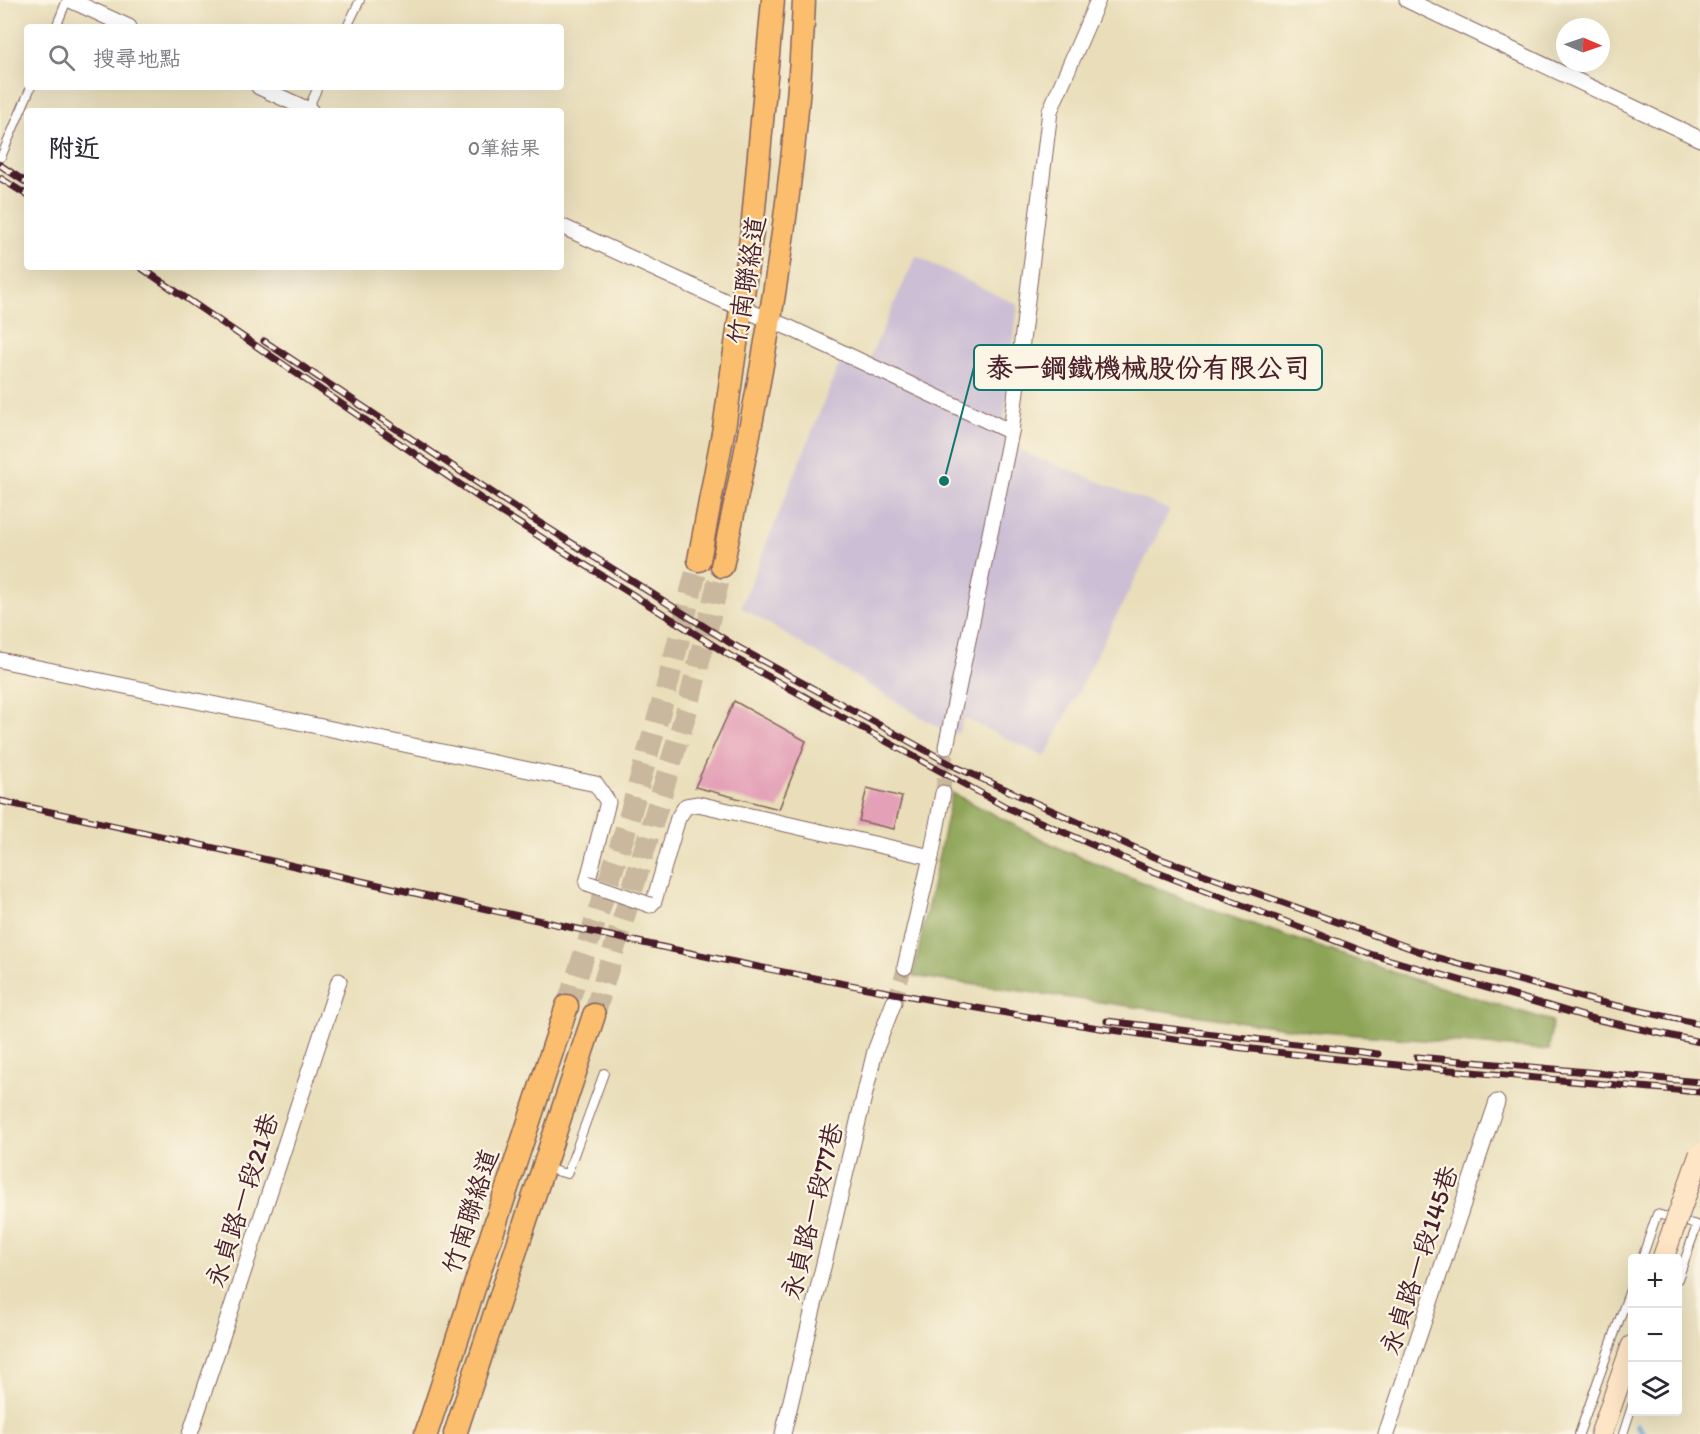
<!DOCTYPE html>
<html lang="zh-TW">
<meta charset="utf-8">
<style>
body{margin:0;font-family:Itim,"LXGW WenKai TC",sans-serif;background:#f7f7f7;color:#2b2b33}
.controls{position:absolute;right:18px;bottom:18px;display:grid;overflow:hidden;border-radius:6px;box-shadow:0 6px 24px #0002}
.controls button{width:54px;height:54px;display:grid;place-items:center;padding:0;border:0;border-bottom:2px solid #e1e1e2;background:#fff;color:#2b2b33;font:30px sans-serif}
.compass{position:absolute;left:1556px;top:18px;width:54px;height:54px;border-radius:50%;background:#fff;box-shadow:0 6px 24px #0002;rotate:92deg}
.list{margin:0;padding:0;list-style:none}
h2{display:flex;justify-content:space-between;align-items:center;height:78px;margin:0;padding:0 24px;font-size:26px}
h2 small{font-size:20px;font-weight:400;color:#7c7c81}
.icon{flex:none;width:33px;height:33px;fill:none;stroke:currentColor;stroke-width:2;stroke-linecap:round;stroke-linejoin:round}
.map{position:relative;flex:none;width:1700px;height:1434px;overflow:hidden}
.search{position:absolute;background:#fff;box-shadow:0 6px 24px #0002;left:24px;top:24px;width:540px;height:66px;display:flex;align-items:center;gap:15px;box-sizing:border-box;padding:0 21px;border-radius:6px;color:#7c7c81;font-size:22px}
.panel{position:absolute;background:#fff;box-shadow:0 6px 24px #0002;left:24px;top:108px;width:540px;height:162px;border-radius:6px}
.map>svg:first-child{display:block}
.industrial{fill:#ccbed4}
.forest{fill:#8da456;stroke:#6c6240;stroke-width:1.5}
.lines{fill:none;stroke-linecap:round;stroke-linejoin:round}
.stream{stroke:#64a2d6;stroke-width:5}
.building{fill:#e4a0b7}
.street-tunnel{stroke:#c9b89d;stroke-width:15;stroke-dasharray:15 8;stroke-linecap:butt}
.primary-tunnel{stroke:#c9b89d;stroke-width:22;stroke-dasharray:22 11;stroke-linecap:butt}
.lane-casing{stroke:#82625d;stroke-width:10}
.street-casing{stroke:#82625d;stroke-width:17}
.secondary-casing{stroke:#82625d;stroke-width:23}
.primary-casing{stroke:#82625d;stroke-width:25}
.lane{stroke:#fff;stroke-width:8}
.street{stroke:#fff;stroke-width:15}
.secondary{stroke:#fde5c5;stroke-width:21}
.primary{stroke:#fbbe6e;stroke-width:22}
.rail-casing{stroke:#4a1f2b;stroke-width:7}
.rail{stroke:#fcf5e5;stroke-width:4.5;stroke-dasharray:14;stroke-linecap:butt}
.street-bridge-casing{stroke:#82625d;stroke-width:17;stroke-linecap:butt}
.secondary-bridge-casing{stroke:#82625d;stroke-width:23;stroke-linecap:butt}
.street-bridge{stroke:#fff;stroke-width:15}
.secondary-bridge{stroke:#fde5c5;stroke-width:21}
.labels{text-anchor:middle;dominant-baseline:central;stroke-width:4.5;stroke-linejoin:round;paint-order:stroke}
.street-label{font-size:26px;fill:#4a1f2b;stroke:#fcf5e5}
.leader{fill:none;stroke:#0f766e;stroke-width:2}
.callout-dot{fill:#0f766e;stroke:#fcf5e5;stroke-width:2}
.callout{fill:#fcf5e5;stroke:#0f766e;stroke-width:2}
.callout-label{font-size:27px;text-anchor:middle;font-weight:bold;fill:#4a1f2b}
</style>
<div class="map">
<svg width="1700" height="1434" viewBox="0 0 1700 1434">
<rect width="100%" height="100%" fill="#fcf5e5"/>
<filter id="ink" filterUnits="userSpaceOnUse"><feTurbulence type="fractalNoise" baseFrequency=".0167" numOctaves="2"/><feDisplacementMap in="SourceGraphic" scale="12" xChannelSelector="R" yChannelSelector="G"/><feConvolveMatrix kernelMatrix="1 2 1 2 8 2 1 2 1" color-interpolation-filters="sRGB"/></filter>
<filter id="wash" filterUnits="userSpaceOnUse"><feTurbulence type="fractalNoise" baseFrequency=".008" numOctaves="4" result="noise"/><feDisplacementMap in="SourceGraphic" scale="24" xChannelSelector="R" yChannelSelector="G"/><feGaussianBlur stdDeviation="1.35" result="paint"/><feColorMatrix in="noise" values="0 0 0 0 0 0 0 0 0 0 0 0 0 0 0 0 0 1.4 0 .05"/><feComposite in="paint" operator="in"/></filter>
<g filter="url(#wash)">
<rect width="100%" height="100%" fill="#e9deb9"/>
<path class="industrial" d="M916,256L1018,305L1004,419L1021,451L1170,510L1045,757L964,718L958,734L941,729L741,607L841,360L863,372Z"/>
<path class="forest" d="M952,793L1063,850L1214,911L1407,977L1552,1021L1549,1050L1309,1031L913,976Z"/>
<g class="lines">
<path class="stream" d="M1637,1425L1645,1434"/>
</g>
<g id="blocks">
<g class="building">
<path d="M734,701L806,741L779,809L695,787Z"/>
<path d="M867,788L902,797L894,829L859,821Z"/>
</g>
</g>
</g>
<g filter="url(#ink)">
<use href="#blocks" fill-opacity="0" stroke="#82625d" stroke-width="1.5"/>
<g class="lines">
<g class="street-tunnel">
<path d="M943,793L946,747"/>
<path d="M894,1002L905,967"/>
</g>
<g class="primary-tunnel">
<path d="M567,1006L625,832L666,690L699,560"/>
<path d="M594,1015L689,703L722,566"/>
</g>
<defs>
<g id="lane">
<path d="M56,27L67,0"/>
<path d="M347,27L360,0"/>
<path d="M308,109L318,87"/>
<path d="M1,157L31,87"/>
<path d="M545,1168L567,1174L604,1073"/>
<path d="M1642,1258L1657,1214L1697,1225L1678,1279"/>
<path d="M1579,1434L1632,1284"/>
<path d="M1623,1434L1632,1406"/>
</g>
<g id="street">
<path d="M70,0L129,27"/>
<path d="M1407,0L1700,139"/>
<path d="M259,87L311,111"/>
<path d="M561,226L740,308L790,328L1011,432"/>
<path d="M0,660L596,784L608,802L587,883"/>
<path d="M946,747L1011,432L1050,111L1098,0"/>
<path d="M650,905L654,901L678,818L686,806L698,804L931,857"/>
<path d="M905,967L931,857L943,793"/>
<path d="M190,1434L339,981"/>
<path d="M783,1434L875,1051L894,1002"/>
<path d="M1386,1434L1497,1102"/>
</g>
<path id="secondary" d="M1601,1434L1632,1346"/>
<g id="primary">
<path d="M699,560L725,422L752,231L773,0"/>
<path d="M722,566C762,380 797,191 804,0"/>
<path d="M426,1434L567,1006"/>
<path d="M455,1434L594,1015"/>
</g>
</defs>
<use href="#lane" class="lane-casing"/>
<use href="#street" class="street-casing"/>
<use href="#secondary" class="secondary-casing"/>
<use href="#primary" class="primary-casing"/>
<use href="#lane" class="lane"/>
<use href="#street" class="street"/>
<use href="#secondary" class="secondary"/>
<use href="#primary" class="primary"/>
<defs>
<g id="rail">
<path d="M0,165L27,183"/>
<path d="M0,178L27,195"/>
<path d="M140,267L499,511L729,655L1006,807L1148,869L1370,954L1590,1018L1700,1042"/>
<path d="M264,341L505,501L732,644L956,767L1155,857L1438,958L1595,1001L1700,1024"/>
<path d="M0,801C370,880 739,974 1113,1030C1307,1060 1504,1075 1700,1092"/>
<path d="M1107,1021L1378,1054"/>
<path d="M1417,1057L1700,1082"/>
</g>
</defs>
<use href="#rail" class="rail-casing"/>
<use href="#rail" class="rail"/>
<defs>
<path id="street-bridge" d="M587,883L650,905"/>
<path id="secondary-bridge" d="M1663,1258L1700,1154"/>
</defs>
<use href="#street-bridge" class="street-bridge-casing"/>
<use href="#secondary-bridge" class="secondary-bridge-casing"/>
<use href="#street-bridge" class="street-bridge"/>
<use href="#secondary-bridge" class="secondary-bridge"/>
</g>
</g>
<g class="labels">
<g class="street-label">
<text transform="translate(746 280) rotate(-81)">竹南聯絡道</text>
<text transform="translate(242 1200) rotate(-72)">永貞路一段21巷</text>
<text transform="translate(470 1211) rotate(-72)">竹南聯絡道</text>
<text transform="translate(812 1211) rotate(-76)">永貞路一段77巷</text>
<text transform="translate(1419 1260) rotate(-72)">永貞路一段145巷</text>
</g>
</g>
<path class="leader" d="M944 481L974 367"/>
<circle class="callout-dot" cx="944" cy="481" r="6"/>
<rect class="callout" x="974" y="345" width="348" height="45" rx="6"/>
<g class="callout-label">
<text x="1148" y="377">泰一鋼鐵機械股份有限公司</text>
</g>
</svg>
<div class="controls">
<button>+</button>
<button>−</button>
<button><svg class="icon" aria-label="layers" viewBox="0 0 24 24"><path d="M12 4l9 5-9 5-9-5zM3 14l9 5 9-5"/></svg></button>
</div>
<svg class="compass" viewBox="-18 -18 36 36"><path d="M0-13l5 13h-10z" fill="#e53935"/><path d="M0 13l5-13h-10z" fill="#7c7c81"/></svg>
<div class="search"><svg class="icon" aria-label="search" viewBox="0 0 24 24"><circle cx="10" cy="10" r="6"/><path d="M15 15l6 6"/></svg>搜尋地點</div>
<section class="panel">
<h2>附近<small>0筆結果</small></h2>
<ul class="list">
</ul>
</section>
</div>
